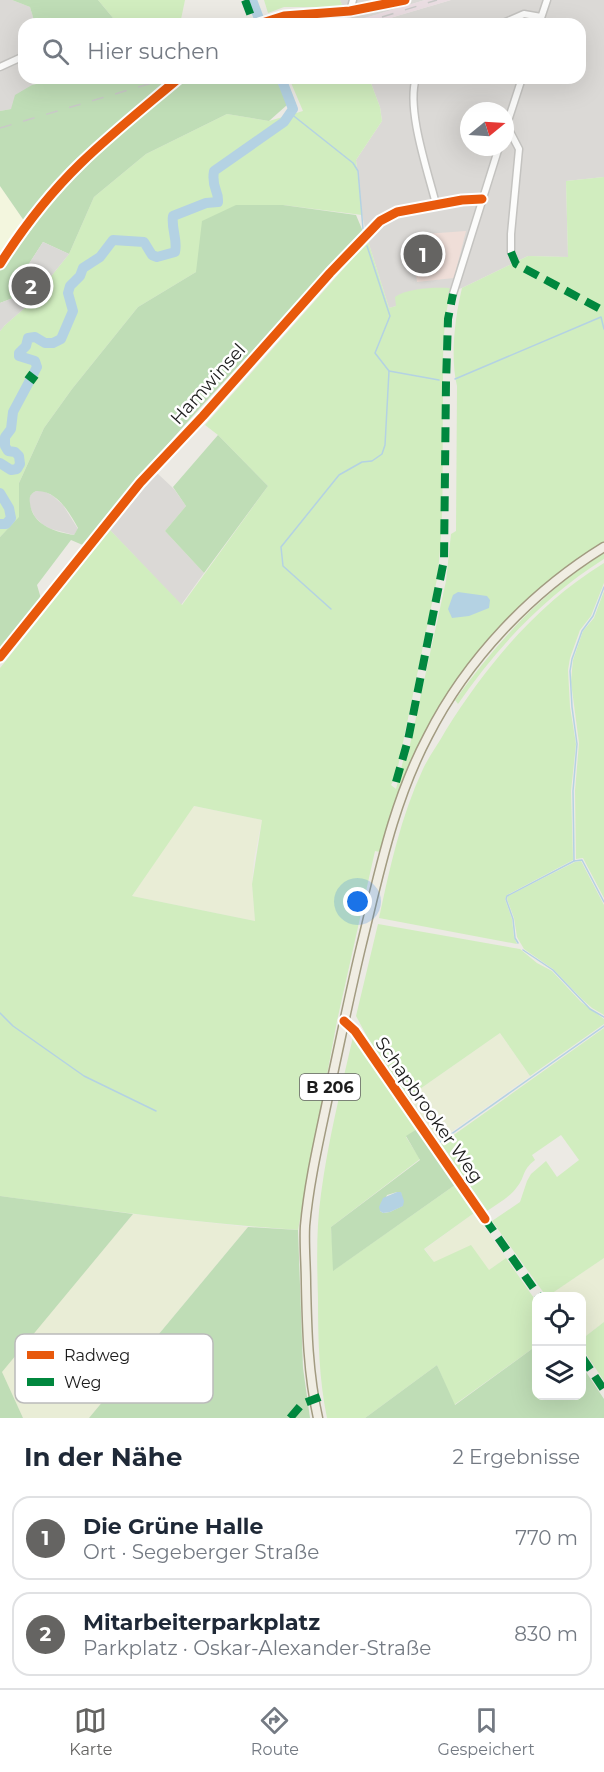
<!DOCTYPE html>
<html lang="de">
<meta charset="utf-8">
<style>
body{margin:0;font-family:Montserrat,sans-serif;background:#f2f2f3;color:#1f2937}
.controls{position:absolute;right:18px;bottom:18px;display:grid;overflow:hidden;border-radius:12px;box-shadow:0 6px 24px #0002}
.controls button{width:54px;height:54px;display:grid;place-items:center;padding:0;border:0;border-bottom:2px solid #e0e1e3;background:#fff;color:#1f2937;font:30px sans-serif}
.compass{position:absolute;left:460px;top:102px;width:54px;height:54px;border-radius:50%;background:#fff;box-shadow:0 6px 24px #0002;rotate:72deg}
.you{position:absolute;left:358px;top:902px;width:21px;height:21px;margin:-15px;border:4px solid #fff;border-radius:50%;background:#1a73e8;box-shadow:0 0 0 9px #1a73e833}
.badge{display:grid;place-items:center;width:39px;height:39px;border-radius:50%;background:#656462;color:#fff;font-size:20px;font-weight:700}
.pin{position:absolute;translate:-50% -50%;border:3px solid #fff;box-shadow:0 2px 6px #0006}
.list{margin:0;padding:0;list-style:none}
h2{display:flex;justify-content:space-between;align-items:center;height:78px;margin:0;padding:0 24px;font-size:26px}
h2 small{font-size:20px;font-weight:400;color:#747a83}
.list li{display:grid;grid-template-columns:39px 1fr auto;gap:18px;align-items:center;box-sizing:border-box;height:84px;margin:0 12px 12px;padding:0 12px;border:2px solid #e0e1e3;border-radius:18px}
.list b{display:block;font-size:22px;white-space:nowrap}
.list p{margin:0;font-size:20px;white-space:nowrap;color:#747a83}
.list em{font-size:20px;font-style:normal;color:#747a83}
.icon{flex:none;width:33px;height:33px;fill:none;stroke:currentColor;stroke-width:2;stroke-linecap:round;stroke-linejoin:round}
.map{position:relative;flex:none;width:604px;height:1418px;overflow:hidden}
.search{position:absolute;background:#fff;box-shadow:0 6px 24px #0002;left:18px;right:18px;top:18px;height:66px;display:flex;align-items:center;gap:15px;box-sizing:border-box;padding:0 21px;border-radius:18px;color:#747a83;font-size:22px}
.sheet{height:270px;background:#fff}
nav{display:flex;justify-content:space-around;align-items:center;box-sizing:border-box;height:84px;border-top:2px solid #e0e1e3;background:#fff;font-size:16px;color:#747a83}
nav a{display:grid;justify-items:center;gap:3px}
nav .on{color:#656462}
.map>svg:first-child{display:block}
.residential{fill:#dbd9d6;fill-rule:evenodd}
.commercial{fill:#efded8}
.industrial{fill:#eadde2}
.education{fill:#f3f6de}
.farmland{fill:#e9edd6}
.grass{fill:#d1edbf;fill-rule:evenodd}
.forest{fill:#bfddb6;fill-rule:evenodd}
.parking{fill:#dad9d6}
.water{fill:#b4d2e3}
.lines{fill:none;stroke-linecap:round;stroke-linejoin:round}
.stream{stroke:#b4d2e3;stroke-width:1.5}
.river{stroke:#b4d2e3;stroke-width:10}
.minor-casing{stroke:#c4c3c0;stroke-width:9}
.major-casing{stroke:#a29b81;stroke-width:11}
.minor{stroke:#fcfcfb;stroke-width:6}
.major{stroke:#f0ede3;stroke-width:8}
.rail{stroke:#c9c9c8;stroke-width:1.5;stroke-dasharray:12 12;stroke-linecap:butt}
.quiet{stroke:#00873e;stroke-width:8;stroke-dasharray:15 8;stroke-linecap:butt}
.cycleway-casing{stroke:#fff;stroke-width:13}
.cycleway{stroke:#e8590c;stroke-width:9}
.labels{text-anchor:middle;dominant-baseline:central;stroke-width:5;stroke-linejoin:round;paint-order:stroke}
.shield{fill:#fff;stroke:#606060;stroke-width:1.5}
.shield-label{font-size:16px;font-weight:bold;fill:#1c1c1c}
.street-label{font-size:18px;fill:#1c1c1c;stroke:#fff}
.key{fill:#fff;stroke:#bbb;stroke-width:1.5}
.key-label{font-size:16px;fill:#1c1c1c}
</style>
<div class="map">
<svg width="604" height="1418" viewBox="0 0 604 1418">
<rect width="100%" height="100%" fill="#eceae4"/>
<g class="residential">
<path d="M0,0H12L30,7L35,24H24V78H61L32,85L11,109L0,111Z"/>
<path d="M340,0H425L349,23Z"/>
<path d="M451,0H604V177L566,181L568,257L528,256L462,288L389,308L368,241L362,215L356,160L382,121L380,107L369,78H580V24H370ZM469,111H505V147H469Z"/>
<path d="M157,473L174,489L186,506L165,531L204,573L181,605L110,530Z"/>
<path d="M36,491H44L53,496L63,505L78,529L74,535L51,529L42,524L35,517L30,507L29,499L31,494Z"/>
</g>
<path class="commercial" d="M466,231L454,278L417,282L411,235Z"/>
<path class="industrial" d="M425,0H451L370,24H344Z"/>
<path class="education" d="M0,186L27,225L0,265Z"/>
<g class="farmland">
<path d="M193,806L262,820L254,859L252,884L255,921L132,896Z"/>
<path d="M500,1033L530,1076L438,1141L407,1098Z"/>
<path d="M474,1213L506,1258L489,1270L434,1262L425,1249Z"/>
<path d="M133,1214L248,1227L89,1418H23L1,1372Z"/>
<path d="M604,1258V1322L582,1339V1296H548Z"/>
</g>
<g class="grass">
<path d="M98,0H185L180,24H118Z"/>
<path d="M264,0H340L343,7H284L268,13Z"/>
<path d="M346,17L349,23L344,24H268L284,19Z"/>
<path d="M289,78H369L380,107L382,121L356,160L362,215L283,205L196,272L138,307L72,389L44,428L19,483V518L0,537V331L5,325L27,306L69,254L94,197L146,154L227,114L269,121L303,111Z"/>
<path d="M604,177V542C491,616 412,720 380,852L375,851L337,1021L298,1230C198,1223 99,1210 0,1196V668L110,530L182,605L268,486L218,435L205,425L368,241L389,308L396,306L395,297C407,288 435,287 449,288L451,290C442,324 443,360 443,395C442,457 445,518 437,579L396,776L391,785L396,789L406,749H409L446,581L451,534L456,531L457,386C450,357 455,317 462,288L528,256L568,257L566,181ZM194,806L262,820L252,884L255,921L132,896Z"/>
<path d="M604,553V559C545,596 497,647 458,704L455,700C497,642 542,592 604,553Z"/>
<path d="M604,563V583L591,616L580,630L570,658L568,670L570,707L576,744L571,791L573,860L507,895L505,899L512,919L514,937L517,944L379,918C390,867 401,816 423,769C429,756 439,743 446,730C487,665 537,604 604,563Z"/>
<path d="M604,591V898L583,858L576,859L575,791L579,743L571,682L572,670L573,660L583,631L594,618Z"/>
<path d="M581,861L604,905V1015L592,1008L583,1000L553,969L524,949L517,937L514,918L507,899L508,896L575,862Z"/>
<path d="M378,924L520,949L537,963L552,971L581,1002L604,1019V1024L530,1076L500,1033L407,1098L376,1053L356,1016Z"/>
<path d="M604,1028V1258L548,1296H546L492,1221L520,1202L527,1181L531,1174L546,1161L557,1177L579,1160L561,1135L532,1155L535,1160C521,1171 526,1176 517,1187C510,1197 497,1204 487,1211L441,1144Z"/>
<path d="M353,1037L417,1129L406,1137L420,1159L331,1227L334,1270L455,1185L474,1213L424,1249L434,1262L471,1245L489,1270L506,1258L536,1301V1346L454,1405L437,1365L365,1418H327C319,1379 318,1339 318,1299C317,1264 316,1229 321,1194C328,1141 341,1089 353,1037Z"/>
<path d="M604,1322V1381L582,1348V1339Z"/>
</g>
<g class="forest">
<path d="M12,0H98L118,24H35L30,7Z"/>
<path d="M61,78H276L287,105L269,121L227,114L146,154L94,197L69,254L43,242L23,273L13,298L0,303V264L27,225L0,186V111L11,109L15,95L32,85Z"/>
<path d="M236,205H283L356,215L364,234C268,335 169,434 85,546L71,540L37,585L42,602L0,655V537L19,517V483L44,428L72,389L138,307L196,272L202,221ZM36,491C57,490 69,512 78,528L74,535C55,532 32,525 30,503C29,497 30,494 36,491Z"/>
<path d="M218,435L268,486L204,573L165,531L186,506L173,487Z"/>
<path d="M417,1129L455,1185L333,1271L331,1227L420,1160L406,1136ZM397,1192H401L402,1206L390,1212L383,1213L380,1211L387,1195Z"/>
<path d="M0,1196L133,1214L2,1372L23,1418H0Z"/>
<path d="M248,1227L298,1230L303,1368L310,1418H89Z"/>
<path d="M536,1346V1396H582V1366L604,1399V1418H365L437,1365L455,1405Z"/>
</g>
<path class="parking" d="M43,242L69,254L27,306L5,325L0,331V303L13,298L23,273Z"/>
<g class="water">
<path d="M458,592L487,596L490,600L489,608L469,616L452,618L448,609L453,595Z"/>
<path d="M397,1192H401L404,1201L403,1206L390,1212L383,1213L380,1211L379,1207L383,1198Z"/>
</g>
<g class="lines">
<g class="stream">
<path d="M290,113L353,163L358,171L363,229"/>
<path d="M367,246L390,316L375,353L389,371L439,380"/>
<path d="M455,379L601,317L604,329"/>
<path d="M331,609L283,566L281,547L339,475L362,462L372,461L382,454L385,445L389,371"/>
<path d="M574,861L582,860L604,902"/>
<path d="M518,943L515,938L513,919L506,899L507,896L574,861L573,791L577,744L572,707L570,671L572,659L582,631L593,616L604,587"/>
<path d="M523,950L553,970L590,1009L604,1017"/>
<path d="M0,1013L13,1026L84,1076L156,1111"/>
<path d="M440,1142L604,1026"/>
</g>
<g class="river">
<path d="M252,0L261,24"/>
<path d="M0,463L11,470L17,469L20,464L19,456L15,452L8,451L5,446V437L11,429L13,412L37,367L35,361L19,356V353L26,346L28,338L35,337L45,343H53L61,339L73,311L68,293L70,286L80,276L83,268L100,257L113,240L144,242L152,255L157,257L175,252C178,240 171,229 173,216L206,203L218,202C219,190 211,188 214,171L284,122L293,109L281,78"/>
<path d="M0,493L9,508L11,518L6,524H0"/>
</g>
<defs>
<g id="minor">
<path d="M350,11L353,0"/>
<path d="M259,24L284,16L350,11L405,0"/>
<path d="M501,24L524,14L541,17"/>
<path d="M539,24L547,0"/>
<path d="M0,67L24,56"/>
<path d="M416,78C406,109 428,172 436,204"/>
<path d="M507,126L519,149L511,234V252"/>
<path d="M506,127L522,78"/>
<path d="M0,264C23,228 50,193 81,163C112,133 146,106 179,78"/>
<path d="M453,294L499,147"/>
<path d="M0,657L140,483L203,416L330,273L380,221L397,212L462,200L482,199"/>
<path d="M344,1021L355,1031L485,1219"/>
</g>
<path id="major" d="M318,1418C308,1374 307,1329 306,1284C306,1265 304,1245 305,1226C309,1182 319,1140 328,1097C339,1047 349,997 361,947C379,874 393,802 428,736C467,659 531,592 604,547"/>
</defs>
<use href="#minor" class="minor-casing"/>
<use href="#major" class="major-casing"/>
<use href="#minor" class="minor"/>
<use href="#major" class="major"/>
<g class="rail">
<path d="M359,24L437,0"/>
<path d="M0,128L169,78"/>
</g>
<g class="quiet">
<path d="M245,0L254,24"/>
<path d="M511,252L516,264L604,311"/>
<path d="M27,374L36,381"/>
<path d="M396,782L408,740L444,560L446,383L448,319L453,294"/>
<path d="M485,1219L539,1296"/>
<path d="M582,1357L604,1390"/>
<path d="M290,1418L302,1404L320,1397"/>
</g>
<defs>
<g id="cycleway">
<path d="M259,24L284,16L350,11L405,0"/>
<path d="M0,264C23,228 50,193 81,163C112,133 146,106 179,78"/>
<path d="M0,657L140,483L203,416L330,273L380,221L397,212L462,200L482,199"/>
<path d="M344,1021L355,1031L485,1219"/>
</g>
</defs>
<use href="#cycleway" class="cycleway-casing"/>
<use href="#cycleway" class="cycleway"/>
</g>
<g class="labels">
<rect class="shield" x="300" y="1074" width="60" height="26" rx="4.5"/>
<g class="shield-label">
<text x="330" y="1087">B 206</text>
</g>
<g class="street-label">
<text transform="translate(208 384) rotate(-48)">Hamwinsel</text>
<text transform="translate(429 1110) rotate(55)">Schapbrooker Weg</text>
</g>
</g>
<rect x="15" y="1334" width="198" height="69" rx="9" class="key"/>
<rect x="27" y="1351" width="27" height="8" fill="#e8590c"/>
<rect x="27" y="1378" width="27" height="8" fill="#00873e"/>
<g class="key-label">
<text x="64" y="1361">Radweg</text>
<text x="64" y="1388">Weg</text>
</g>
</svg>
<div class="controls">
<button><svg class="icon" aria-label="locate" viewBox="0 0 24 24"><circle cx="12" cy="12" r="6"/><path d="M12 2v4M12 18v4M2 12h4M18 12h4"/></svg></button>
<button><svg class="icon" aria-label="layers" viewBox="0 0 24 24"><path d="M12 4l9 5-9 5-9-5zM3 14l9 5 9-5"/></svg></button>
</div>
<svg class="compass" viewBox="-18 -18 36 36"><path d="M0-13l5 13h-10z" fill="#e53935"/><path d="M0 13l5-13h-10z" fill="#747a83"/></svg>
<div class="you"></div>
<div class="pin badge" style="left:423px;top:254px">1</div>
<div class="pin badge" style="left:31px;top:286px">2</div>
<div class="search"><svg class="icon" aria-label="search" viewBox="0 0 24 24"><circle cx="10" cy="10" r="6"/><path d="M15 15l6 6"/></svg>Hier suchen</div>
</div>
<section class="sheet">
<h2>In der Nähe<small>2 Ergebnisse</small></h2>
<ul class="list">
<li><span class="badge">1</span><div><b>Die Grüne Halle</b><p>Ort · Segeberger Straße</p></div><em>770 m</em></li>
<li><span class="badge">2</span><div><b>Mitarbeiterparkplatz</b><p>Parkplatz · Oskar-Alexander-Straße</p></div><em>830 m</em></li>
</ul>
</section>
<nav>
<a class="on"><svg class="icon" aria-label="map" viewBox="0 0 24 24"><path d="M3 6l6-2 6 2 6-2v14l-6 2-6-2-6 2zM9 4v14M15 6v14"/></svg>Karte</a>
<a><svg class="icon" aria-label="directions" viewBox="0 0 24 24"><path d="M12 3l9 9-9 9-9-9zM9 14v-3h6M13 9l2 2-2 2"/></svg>Route</a>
<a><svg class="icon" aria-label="saved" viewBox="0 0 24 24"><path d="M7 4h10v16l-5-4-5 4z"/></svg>Gespeichert</a>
</nav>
